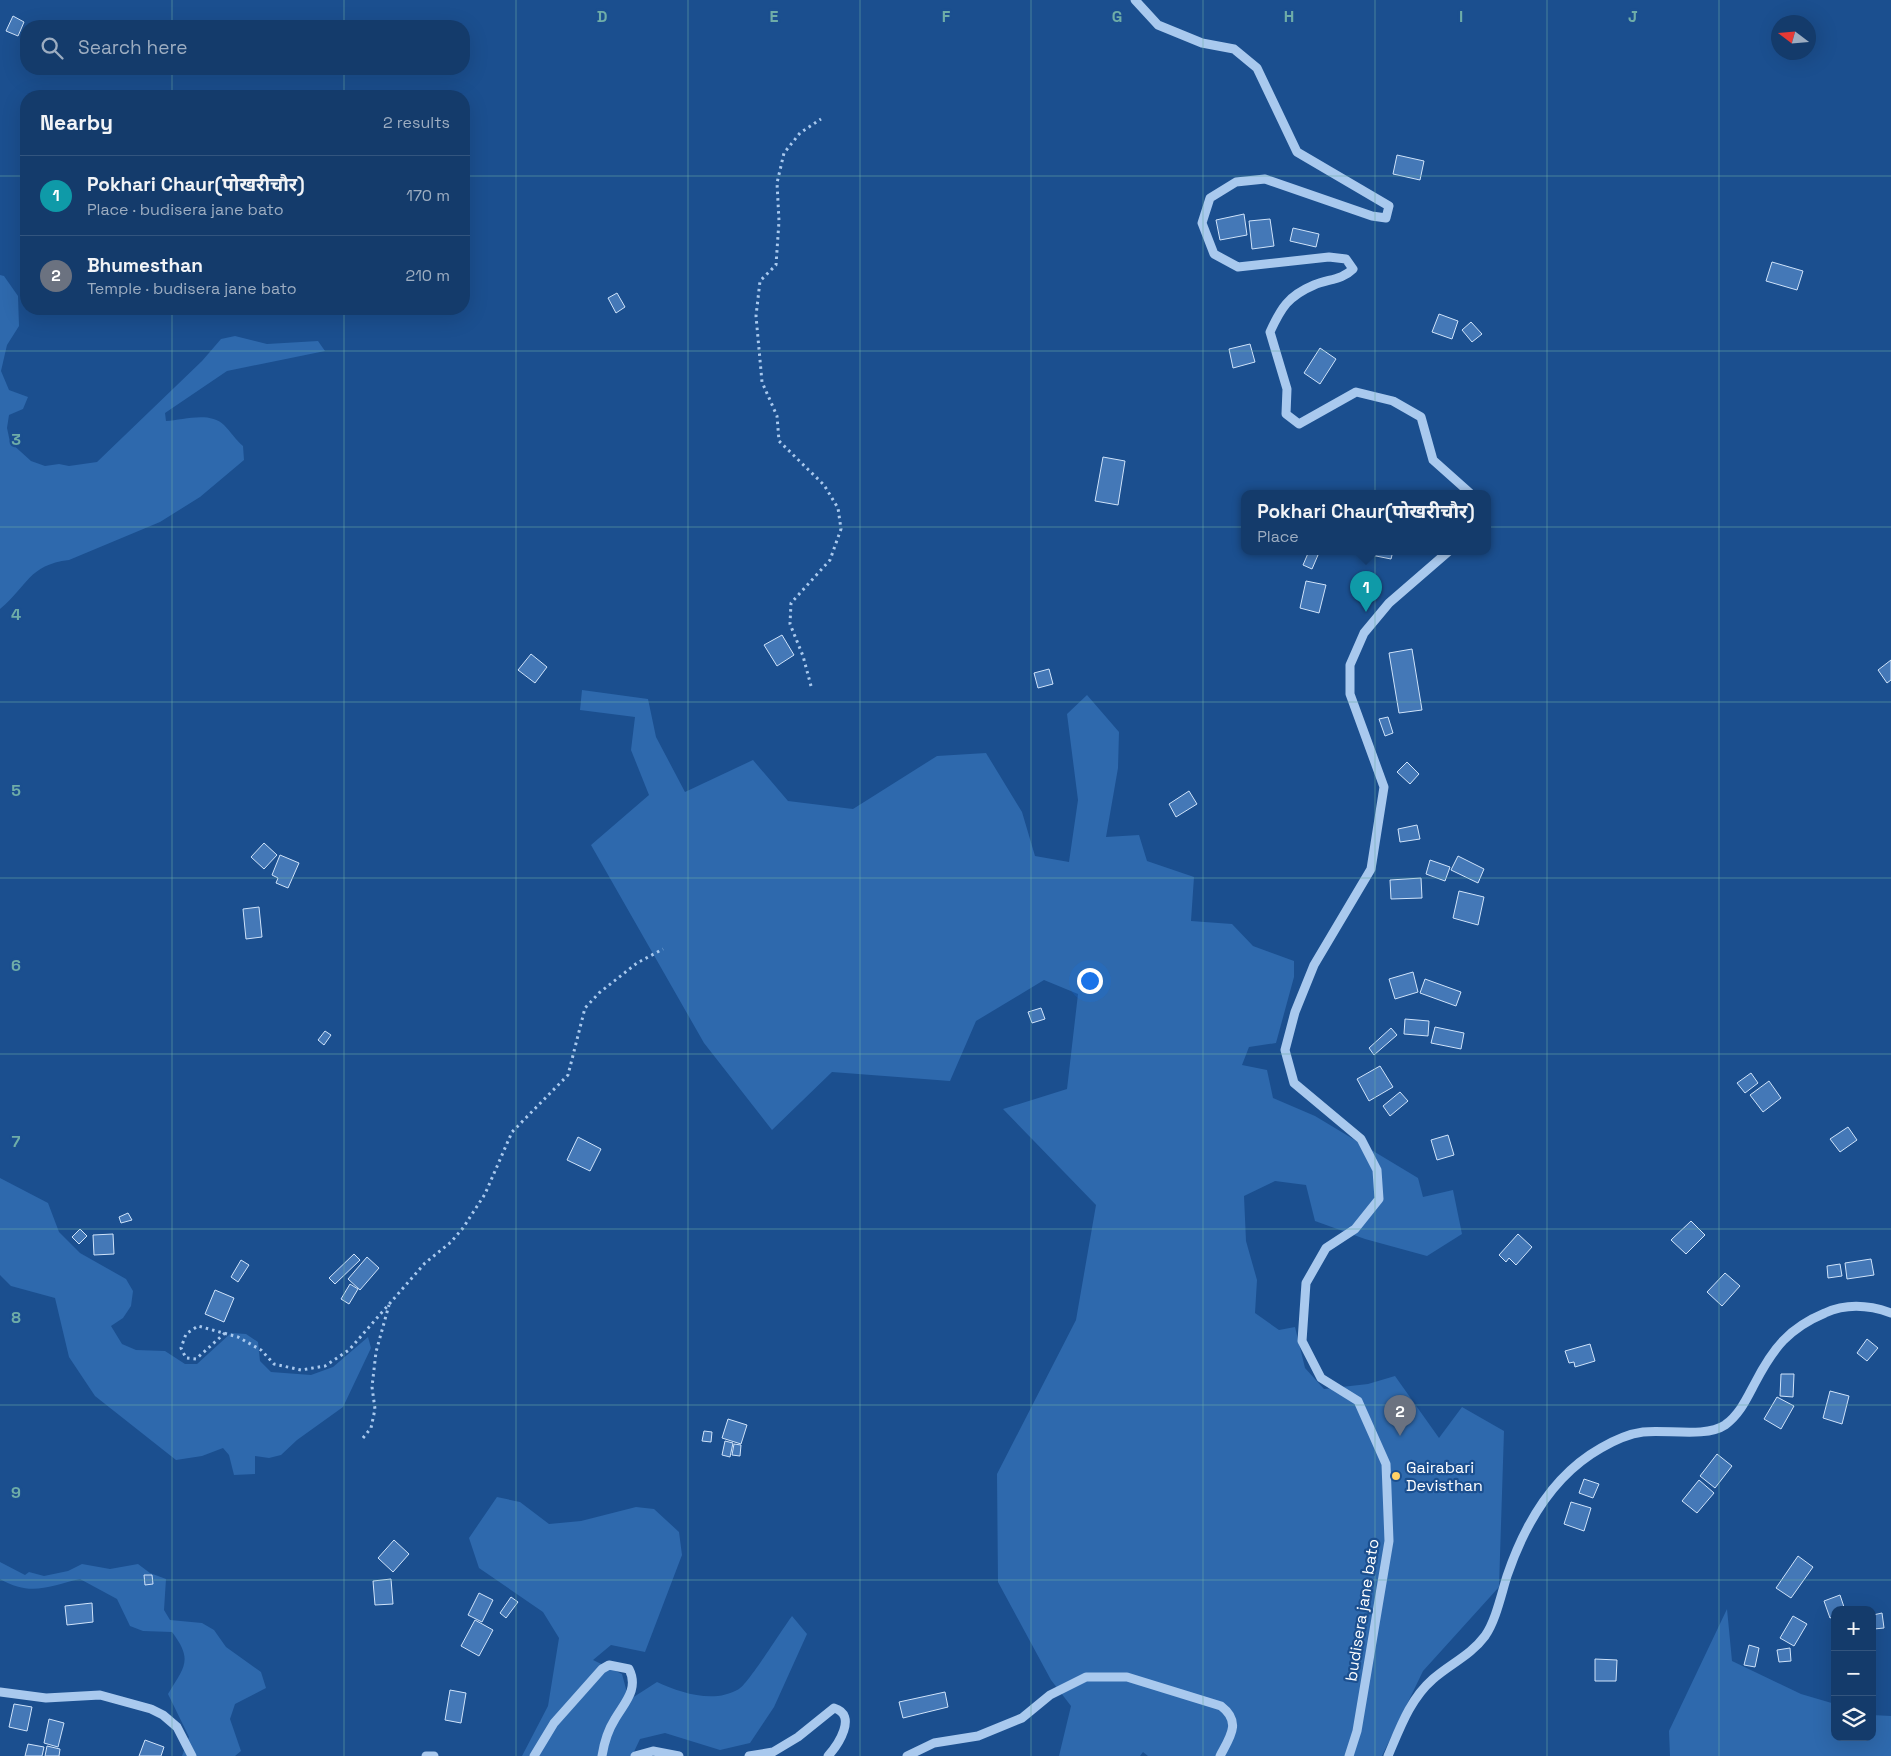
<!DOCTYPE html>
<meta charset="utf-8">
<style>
body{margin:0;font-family:"Space Grotesk","Noto Sans Devanagari",sans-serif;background:#214673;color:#f1f3f6}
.controls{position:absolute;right:15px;bottom:15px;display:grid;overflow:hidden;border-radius:10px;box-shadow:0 5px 20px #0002}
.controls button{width:45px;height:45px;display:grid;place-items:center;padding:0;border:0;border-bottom:1px solid #33557e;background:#143b6b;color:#f1f3f6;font:25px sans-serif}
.compass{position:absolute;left:1771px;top:15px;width:45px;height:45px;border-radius:50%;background:#143b6b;box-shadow:0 5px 20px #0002;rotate:286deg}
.you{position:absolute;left:1089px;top:980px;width:18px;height:18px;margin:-12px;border:4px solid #fff;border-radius:50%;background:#1a73e8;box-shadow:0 0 0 8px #1a73e833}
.badge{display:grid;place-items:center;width:32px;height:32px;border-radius:50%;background:#ffd166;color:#fff;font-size:16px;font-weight:700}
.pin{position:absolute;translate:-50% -41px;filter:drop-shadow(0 1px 2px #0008)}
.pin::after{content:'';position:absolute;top:26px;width:18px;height:15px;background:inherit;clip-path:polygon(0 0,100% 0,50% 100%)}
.popup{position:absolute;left:1241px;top:490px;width:250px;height:65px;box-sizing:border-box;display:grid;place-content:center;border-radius:10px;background:#143b6b;filter:drop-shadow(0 1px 4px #0005);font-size:16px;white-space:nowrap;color:#9dadc1}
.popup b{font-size:19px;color:#f1f3f6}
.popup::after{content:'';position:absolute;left:50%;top:100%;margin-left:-10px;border:10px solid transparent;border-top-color:#143b6b}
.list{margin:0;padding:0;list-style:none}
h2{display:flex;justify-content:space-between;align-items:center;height:65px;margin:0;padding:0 20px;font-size:21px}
h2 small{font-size:16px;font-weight:400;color:#9dadc1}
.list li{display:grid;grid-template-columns:32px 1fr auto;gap:15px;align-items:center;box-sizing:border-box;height:80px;padding:0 20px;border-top:1px solid #33557e}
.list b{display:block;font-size:19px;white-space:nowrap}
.list p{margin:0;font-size:16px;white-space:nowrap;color:#9dadc1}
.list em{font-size:16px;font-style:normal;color:#9dadc1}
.icon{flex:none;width:28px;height:28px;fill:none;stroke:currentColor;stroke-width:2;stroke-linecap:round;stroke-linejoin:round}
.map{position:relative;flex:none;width:1891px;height:1756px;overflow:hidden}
.search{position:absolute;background:#143b6b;box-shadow:0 5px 20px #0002;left:20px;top:20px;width:450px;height:55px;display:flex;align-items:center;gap:12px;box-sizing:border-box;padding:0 18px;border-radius:20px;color:#9dadc1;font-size:19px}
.panel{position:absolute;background:#143b6b;box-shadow:0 5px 20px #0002;left:20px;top:90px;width:450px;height:225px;border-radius:20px}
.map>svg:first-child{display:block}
.green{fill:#2e69ad}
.building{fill:#4478b7;stroke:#cfe3fa}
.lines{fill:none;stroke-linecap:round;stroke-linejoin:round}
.path{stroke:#a9c9ee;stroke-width:3;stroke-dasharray:2.5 4;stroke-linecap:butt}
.minor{stroke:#a9c9ee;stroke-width:9}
.grid{fill:none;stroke:#6fada8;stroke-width:1;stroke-opacity:0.55}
.poi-dot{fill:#ffd166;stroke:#1b4f8f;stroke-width:2}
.labels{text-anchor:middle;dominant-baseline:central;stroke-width:4.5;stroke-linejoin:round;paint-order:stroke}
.poi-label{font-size:16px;fill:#fff;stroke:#1b4f8f;text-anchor:start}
.street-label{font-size:16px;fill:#fff;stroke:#1b4f8f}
.grid-label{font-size:16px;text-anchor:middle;font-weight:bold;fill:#6fada8;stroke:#1b4f8f;stroke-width:4.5;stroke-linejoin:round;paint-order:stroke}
</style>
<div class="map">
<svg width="1891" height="1756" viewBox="0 0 1891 1756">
<rect width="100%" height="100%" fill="#1b4f8f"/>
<g class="green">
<path d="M0,275L4,276L18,296L19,326L7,345L1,371L9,390L28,397L23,409L9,415L7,428L10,442L31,461L45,466L59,464L69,466L97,462L202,361L221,339L235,336L267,344L318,341L325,351L227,371L165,413L166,421C183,420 210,411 224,425C231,432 235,439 243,446L244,460L200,497L160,522L69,560C28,565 28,586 0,609Z"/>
<path d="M582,690L648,699L656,737L685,792L753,760L788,801L853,809L937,756L986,753L1022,812L1035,856L1069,862L1078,800L1067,714L1087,695L1119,732L1118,768L1106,837L1139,835L1147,861L1194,877L1191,921L1232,924L1253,946L1294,961V977L1276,1043L1249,1047L1242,1065L1267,1070L1273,1098L1315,1116L1418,1178L1423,1197L1453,1190L1462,1234L1427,1256L1365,1239L1315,1221L1306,1185L1275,1181L1244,1196L1246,1241L1257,1280L1255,1313L1279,1330L1295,1327L1305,1368L1324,1389L1368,1384L1395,1376L1439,1438L1462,1407L1504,1431L1499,1587L1423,1671L1382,1756H1148L1143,1752L1140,1756H1059L1071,1706L1051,1680L998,1582L997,1474L1076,1320L1096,1205L1003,1109L1067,1089L1078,994L1044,980L976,1021L950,1081L832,1072L772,1130L704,1043L591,845L649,795L631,750L635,717L580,710Z"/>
<path d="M0,1178L48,1203L59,1232L80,1253L126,1279L133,1291L131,1306L123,1318L111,1326L122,1344L136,1350L165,1351L185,1364H197L231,1333L246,1334L258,1342L260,1361L271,1372L311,1375L333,1367L368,1337L371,1348L343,1407L297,1440L281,1455L269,1458L255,1456V1474L234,1475L229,1455L223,1448L202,1456L176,1460L95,1396L69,1357L55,1298L11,1286L0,1275Z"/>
<path d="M497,1497L520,1502L549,1524L581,1521L636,1507L654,1509L679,1532L682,1555L645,1652L611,1645L593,1660L622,1674L629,1700L657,1682C681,1693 714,1704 739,1689C748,1684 783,1628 792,1616L807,1634L774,1707L750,1743L720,1750L665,1733L640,1739L632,1756H522L548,1706L559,1638L543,1612L479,1568L469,1538Z"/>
<path d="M0,1562L25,1575L29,1572L44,1576L68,1571L82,1564L110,1569L138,1564L150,1573L166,1579L164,1610L170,1620L202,1623L214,1630L226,1647L261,1672L266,1688L235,1704L230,1719L241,1751L235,1756H182L189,1737L168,1694C185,1666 193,1660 172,1632L143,1631L130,1626L117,1599L80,1579C49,1586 31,1597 0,1579Z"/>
<path d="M1727,1609L1732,1661L1801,1694L1835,1704V1737H1872V1715L1891,1716V1756H1670L1669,1731Z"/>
</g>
<g class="building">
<path d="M13,16L24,22L18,36L6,31Z"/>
<path d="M1397,155L1424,161L1420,180L1393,174Z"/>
<path d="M1244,214L1247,235L1220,240L1216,220Z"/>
<path d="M1270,219L1274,246L1252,249L1249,221Z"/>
<path d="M1293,228L1319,234L1316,247L1290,241Z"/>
<path d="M1772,262L1803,271L1797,290L1766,281Z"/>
<path d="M617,293L625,307L616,313L608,298Z"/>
<path d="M1439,314L1458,321L1452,339L1432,332Z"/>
<path d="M1471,322L1482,334L1472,342L1462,330Z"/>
<path d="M1250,344L1255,362L1233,368L1229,349Z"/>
<path d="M1320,348L1336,359L1320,384L1304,373Z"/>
<path d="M1103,457L1125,461L1118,505L1095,501Z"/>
<path d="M1309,551L1318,555L1312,569L1303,565Z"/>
<path d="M1372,551H1393L1391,559L1371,555Z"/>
<path d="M1306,581L1326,585L1319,613L1300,608Z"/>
<path d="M782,635L794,655L777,666L764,645Z"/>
<path d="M1412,649L1422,710L1399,713L1389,653Z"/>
<path d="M531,654L547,667L535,683L518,670Z"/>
<path d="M1891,660V680L1887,683L1878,670Z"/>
<path d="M1049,669L1053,684L1038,688L1034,673Z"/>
<path d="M1388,717L1393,733L1385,736L1379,719Z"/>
<path d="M1407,762L1419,774L1410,784L1397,772Z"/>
<path d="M1189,791L1197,804L1176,817L1169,804Z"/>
<path d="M1417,825L1420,839L1400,842L1398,829Z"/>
<path d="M264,843L277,855L264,869L251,857Z"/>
<path d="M280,855L299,863L288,888L276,883L278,878L272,875Z"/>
<path d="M1458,856L1484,869L1478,883L1451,870Z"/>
<path d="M1430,860L1450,867L1445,881L1426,874Z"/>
<path d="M1421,878L1422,898L1391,899L1390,880Z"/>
<path d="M1459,891L1484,897L1478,925L1453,918Z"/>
<path d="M259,907L262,937L246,939L243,909Z"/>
<path d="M1413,972L1418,992L1395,999L1389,979Z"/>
<path d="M1425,979L1461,992L1456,1006L1420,993Z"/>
<path d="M1041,1008L1045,1019L1032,1023L1028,1012Z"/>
<path d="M1405,1019L1429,1021L1428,1036L1404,1034Z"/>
<path d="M1435,1027L1464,1033L1461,1049L1431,1043Z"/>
<path d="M1391,1028L1397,1035L1374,1055L1369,1048Z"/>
<path d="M325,1031L331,1035L324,1045L318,1040Z"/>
<path d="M1380,1066L1393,1087L1369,1101L1357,1079Z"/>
<path d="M1751,1073L1758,1083L1745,1093L1737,1083Z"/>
<path d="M1769,1081L1781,1098L1763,1112L1750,1095Z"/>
<path d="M1400,1092L1408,1101L1390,1116L1383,1106Z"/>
<path d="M1848,1127L1857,1140L1840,1152L1830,1139Z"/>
<path d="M1448,1135L1454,1155L1437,1160L1431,1140Z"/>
<path d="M578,1137L601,1149L590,1171L567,1160Z"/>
<path d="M128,1213L132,1220L121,1223L119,1217Z"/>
<path d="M1691,1221L1705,1235L1686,1254L1671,1240Z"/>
<path d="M80,1229L87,1236L79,1244L72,1237Z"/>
<path d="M113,1234L114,1254L94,1255L93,1235Z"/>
<path d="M1518,1234L1532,1247L1516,1265L1509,1258L1506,1262L1499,1255Z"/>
<path d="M354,1254L360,1260L335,1284L329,1278Z"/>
<path d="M367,1257L379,1268L360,1290L348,1279Z"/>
<path d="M1871,1259L1874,1275L1847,1279L1845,1263Z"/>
<path d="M241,1260L249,1265L238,1282L231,1277Z"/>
<path d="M1840,1264L1842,1276L1828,1278L1827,1266Z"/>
<path d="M1725,1273L1740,1286L1722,1306L1707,1292Z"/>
<path d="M350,1284L358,1289L349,1304L341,1299Z"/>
<path d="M215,1290L234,1298L224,1322L205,1314Z"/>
<path d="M1867,1339L1878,1348L1867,1361L1857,1353Z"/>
<path d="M1590,1344L1595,1361L1575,1367L1574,1362L1569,1363L1565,1351Z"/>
<path d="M1781,1374H1794L1793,1397L1780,1396Z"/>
<path d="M1830,1391L1849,1396L1842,1424L1823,1418Z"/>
<path d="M1777,1397L1794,1406L1781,1429L1764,1419Z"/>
<path d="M728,1419L747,1425L741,1444L722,1438Z"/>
<path d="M704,1431L712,1432L711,1442L702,1441Z"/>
<path d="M725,1441L733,1443L730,1457L722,1455Z"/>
<path d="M734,1444L741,1445L740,1456L732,1455Z"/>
<path d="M1717,1454L1732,1466L1715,1488L1700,1476Z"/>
<path d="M1584,1479L1599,1484L1593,1498L1579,1493Z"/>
<path d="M1699,1480L1714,1493L1697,1513L1682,1501Z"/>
<path d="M1571,1502L1591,1508L1584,1531L1564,1524Z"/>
<path d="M394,1540L409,1554L393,1572L378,1558Z"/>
<path d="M1798,1556L1813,1567L1791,1598L1776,1588Z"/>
<path d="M144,1575H152L153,1584L145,1585Z"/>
<path d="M391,1579L393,1604L375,1605L373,1581Z"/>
<path d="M479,1593L493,1600L482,1622L468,1615Z"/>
<path d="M1840,1595L1845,1610H1835V1616L1830,1618L1824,1601Z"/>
<path d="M511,1597L518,1602L506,1618L500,1613Z"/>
<path d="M92,1603L93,1622L67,1625L65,1606Z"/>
<path d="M1882,1613L1884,1628L1874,1629L1873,1615Z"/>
<path d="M1793,1616L1807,1624L1794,1646L1780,1638Z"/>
<path d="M475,1620L493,1630L479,1656L461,1646Z"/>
<path d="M1749,1645L1759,1648L1755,1667L1744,1665Z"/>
<path d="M1790,1648L1791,1661L1779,1662L1777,1650Z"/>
<path d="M1595,1659L1617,1660L1616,1681H1595Z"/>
<path d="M450,1690L466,1693L461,1723L445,1720Z"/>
<path d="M945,1692L948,1707L903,1718L899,1702Z"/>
<path d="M14,1704L32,1707L27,1731L9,1727Z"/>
<path d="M49,1719L64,1723L58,1747L44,1743Z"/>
<path d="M145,1740L164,1747L161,1756H139Z"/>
<path d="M28,1744L44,1747L42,1756H25Z"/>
<path d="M47,1746L60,1749L59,1756H45Z"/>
</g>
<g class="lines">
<g class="path">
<path d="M811,686L803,656L790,624L791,603L830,560L841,529L838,508L824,485L779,441L777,416L762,382L756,316L760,281L776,265L779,221L777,183L784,153L800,133L821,119"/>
<path d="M225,1333L196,1359L186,1358L181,1348L186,1334L198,1326L238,1337L261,1350L274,1364L301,1370L325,1366L349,1350L425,1263L451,1242L463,1228L485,1194L512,1132L568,1075L585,1008L599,993L637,963L663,949"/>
<path d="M363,1438L371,1428L375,1409L372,1387L376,1352L389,1305"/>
</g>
<g class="minor">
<path d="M1135,0L1158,25L1202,43L1234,49L1257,68L1297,152L1389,206L1386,218L1372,216L1265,179L1236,182L1210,198L1202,223L1214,254L1238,267L1329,257L1346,259L1353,269C1342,280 1328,279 1314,285C1288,296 1281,308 1270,332L1287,389L1286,414L1299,424L1356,392L1393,401L1421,417L1433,460L1470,493"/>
<path d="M0,1692L46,1698L100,1695L151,1709L163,1715L177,1727L192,1756"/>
<path d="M426,1756H434"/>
<path d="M534,1756L554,1723L602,1669L609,1665L629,1669C639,1689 625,1702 615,1719C608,1730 604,1743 602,1756"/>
<path d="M635,1756L653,1751L679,1756"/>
<path d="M749,1756L773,1752L798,1737L834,1708C858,1715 838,1745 828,1756"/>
<path d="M907,1756L934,1743L978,1736L1022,1718L1050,1695L1086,1677H1127L1221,1706C1242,1722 1230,1737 1220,1756"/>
<path d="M1349,1756L1357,1731L1389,1541L1386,1464L1358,1401L1321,1378L1302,1341L1306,1283L1326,1248L1355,1229L1379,1199L1377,1170L1361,1139L1294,1083L1285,1050L1295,1012L1314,965L1371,869L1384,787L1350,694V665L1364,633L1389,603L1449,551"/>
<path d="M1388,1756C1400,1728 1410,1699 1433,1679C1450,1664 1471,1655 1485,1636C1496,1620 1501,1595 1507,1576C1524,1526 1553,1475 1601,1448C1613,1441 1628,1434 1643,1432C1665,1429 1706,1438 1725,1425C1740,1414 1747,1398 1755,1383C1773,1348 1789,1328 1825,1313C1847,1303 1869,1305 1891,1313"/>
</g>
</g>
<path class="grid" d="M172,0V26M344,0V26M516,0V1756M688,0V1756M860,0V1756M1031,0V1756M1203,0V1756M1375,0V1756M1547,0V1756M1719,0V1756M172,69V96M344,69V96M0,176H26M464,176H1891M172,309V1756M344,309V1756M0,351H1891M0,527H1891M0,702H1891M0,878H1891M0,1054H1891M0,1229H1891M0,1405H1891M0,1580H1891"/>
<circle class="poi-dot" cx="1396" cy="1476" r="5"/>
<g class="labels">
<g class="poi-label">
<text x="1406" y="1467">Gairabari<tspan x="1406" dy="18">Devisthan</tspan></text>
</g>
<g class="street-label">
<text transform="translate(1362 1610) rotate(-81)">budisera jane bato</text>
</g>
</g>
<g class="grid-label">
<text x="602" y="22">D</text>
<text x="774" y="22">E</text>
<text x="946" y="22">F</text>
<text x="1117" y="22">G</text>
<text x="1289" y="22">H</text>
<text x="1461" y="22">I</text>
<text x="1633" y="22">J</text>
<text x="16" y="445">3</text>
<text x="16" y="620">4</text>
<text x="16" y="796">5</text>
<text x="16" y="971">6</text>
<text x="16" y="1147">7</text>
<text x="16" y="1323">8</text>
<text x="16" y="1498">9</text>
</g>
</svg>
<div class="controls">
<button>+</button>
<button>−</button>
<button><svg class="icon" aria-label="layers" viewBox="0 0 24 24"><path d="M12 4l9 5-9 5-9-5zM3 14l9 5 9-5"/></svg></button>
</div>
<svg class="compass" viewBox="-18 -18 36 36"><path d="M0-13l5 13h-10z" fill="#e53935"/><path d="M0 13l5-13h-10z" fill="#9dadc1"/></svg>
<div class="you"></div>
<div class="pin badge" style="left:1366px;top:612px;background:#0f9aa8">1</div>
<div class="popup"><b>Pokhari Chaur(पोखरीचौर)</b>Place</div>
<div class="pin badge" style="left:1400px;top:1436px;background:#6b7280">2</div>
<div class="search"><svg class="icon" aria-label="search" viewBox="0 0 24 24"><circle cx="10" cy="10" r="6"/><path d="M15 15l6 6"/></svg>Search here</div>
<section class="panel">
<h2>Nearby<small>2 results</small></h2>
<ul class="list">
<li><span class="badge" style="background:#0f9aa8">1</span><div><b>Pokhari Chaur(पोखरीचौर)</b><p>Place · budisera jane bato</p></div><em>170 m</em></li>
<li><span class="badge" style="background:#6b7280">2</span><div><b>Bhumesthan</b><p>Temple · budisera jane bato</p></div><em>210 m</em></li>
</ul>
</section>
</div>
